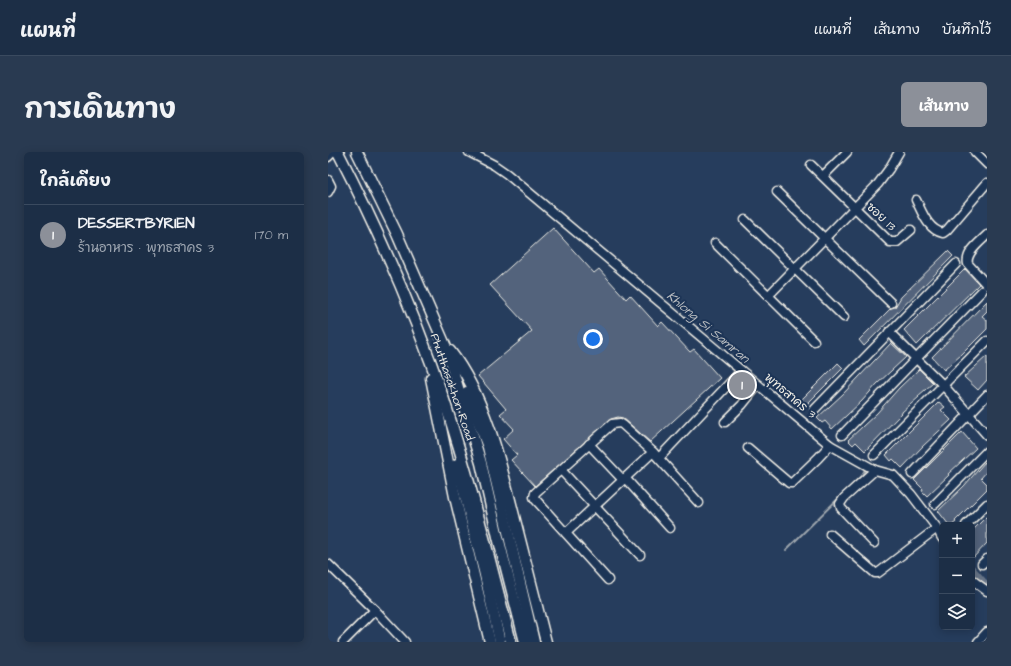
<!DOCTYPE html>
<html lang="th">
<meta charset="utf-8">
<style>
body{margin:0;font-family:"Architects Daughter","Playpen Sans Thai",sans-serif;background:#293a51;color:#f1f3f6}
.controls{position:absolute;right:12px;bottom:12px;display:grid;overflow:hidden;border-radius:6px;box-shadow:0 2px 10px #0003}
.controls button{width:36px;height:36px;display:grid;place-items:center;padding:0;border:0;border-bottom:1px solid #3a4a5f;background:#1c2e46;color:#f1f3f6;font:20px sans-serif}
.you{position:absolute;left:265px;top:187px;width:14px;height:14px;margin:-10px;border:3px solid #fff;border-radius:50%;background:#1a73e8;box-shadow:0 0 0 6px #1a73e833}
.badge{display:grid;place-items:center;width:26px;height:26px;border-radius:50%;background:#8c9099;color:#fff;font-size:13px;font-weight:700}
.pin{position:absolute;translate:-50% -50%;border:2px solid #fff;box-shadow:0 1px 4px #0006}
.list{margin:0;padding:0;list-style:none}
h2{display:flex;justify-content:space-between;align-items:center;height:52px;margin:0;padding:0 16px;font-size:17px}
h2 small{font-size:13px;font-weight:400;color:#a0a8b3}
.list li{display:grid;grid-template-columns:26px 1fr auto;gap:12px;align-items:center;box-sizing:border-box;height:60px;padding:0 16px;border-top:1px solid #3a4a5f}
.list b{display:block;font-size:15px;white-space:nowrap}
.list p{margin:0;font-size:13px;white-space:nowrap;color:#a0a8b3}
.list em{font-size:13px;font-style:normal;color:#a0a8b3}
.icon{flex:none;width:22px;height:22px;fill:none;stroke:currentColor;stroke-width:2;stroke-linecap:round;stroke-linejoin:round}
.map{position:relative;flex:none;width:659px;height:490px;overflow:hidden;border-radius:6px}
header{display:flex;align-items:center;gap:24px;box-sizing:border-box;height:56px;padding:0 20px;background:#1c2e46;border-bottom:1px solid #3a4a5f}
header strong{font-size:19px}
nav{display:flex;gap:22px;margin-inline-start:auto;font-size:14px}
.intro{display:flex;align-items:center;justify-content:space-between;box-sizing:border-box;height:96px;padding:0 24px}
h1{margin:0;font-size:28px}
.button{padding:10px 18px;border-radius:6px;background:#8c9099;color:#fff;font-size:14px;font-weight:700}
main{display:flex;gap:24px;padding:0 24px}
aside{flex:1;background:#1c2e46;border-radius:6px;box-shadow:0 2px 10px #0003}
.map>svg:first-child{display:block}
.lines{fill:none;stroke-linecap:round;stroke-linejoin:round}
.stream{stroke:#9fa7ae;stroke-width:2}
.canal{stroke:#677588;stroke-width:6}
.building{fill:#52647b;stroke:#f4f1e8}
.minor-casing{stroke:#f4f1e8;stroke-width:11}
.major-casing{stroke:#f4f1e8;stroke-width:13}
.minor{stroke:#1d3557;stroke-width:8}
.major{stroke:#1d3557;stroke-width:10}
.labels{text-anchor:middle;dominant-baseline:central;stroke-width:4;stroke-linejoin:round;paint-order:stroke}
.street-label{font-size:12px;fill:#f4f1e8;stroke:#1d3557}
.water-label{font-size:13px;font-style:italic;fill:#bcbfc2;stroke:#1d3557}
</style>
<header>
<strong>แผนที่</strong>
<nav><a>แผนที่</a><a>เส้นทาง</a><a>บันทึกไว้</a></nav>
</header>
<div class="intro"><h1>การเดินทาง</h1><a class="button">เส้นทาง</a></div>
<main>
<aside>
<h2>ใกล้เคียง<small></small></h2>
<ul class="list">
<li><span class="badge">1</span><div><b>DESSERTBYRIEN</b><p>ร้านอาหาร · พุทธสาคร 3</p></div><em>170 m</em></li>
</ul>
</aside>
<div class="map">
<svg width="659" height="490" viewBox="0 0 659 490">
<rect width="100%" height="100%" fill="#263d5d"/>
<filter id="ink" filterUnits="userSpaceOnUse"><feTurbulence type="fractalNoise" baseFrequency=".025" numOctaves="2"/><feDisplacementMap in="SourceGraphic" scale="8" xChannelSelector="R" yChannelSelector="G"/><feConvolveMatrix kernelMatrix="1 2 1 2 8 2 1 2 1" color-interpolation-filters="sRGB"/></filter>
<g filter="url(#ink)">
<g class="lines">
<path class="stream" d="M458,398L534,323L538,316"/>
<path class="canal" d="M644,416L659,433"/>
</g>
<g class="building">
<path d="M225,76L266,121L271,117L298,147L302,143L330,174L334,170L362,200L366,197L392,226L322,290L295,266L290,265L283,267L207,334L183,308L189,303L175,287L186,277L172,262L178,257L150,224L204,179L162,133Z"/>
<path d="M620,99L625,104L536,194L531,188L563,156L567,155L573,145Z"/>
<path d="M637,117L651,132L589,193L576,178Z"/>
<path d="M659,149V159L654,164L659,168V177L633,203L616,218L604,205Z"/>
<path d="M563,191L578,205L549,232L534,249L504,277L497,269L494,271L489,266L515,242Z"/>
<path d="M659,204V228L650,238L636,225Z"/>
<path d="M510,211L515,216L476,255L471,250Z"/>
<path d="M591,217L605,231L590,244L591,245L574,260V261L537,299L528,290L525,293L520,288L549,261L571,236Z"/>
<path d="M611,250L617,255L613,258L623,268L595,294L574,316L565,307L563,309L558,303Z"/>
<path d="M634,280L648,296L620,322L621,323L599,344L594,339L595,337L586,328Z"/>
<path d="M657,310L659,313V319L653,326L659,332V337L627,369L628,370L624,373H621L610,359L636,334Z"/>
<path d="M659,364V391L644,407V379Z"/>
</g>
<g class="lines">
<defs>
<g id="minor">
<path d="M141,0L166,13L179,22L502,293L547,318L565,323L583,342L609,376L614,386"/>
<path d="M647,0L659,12"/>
<path d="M0,5L5,0"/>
<path d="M483,13L562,90H569L583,78"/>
<path d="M495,24L519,0"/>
<path d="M0,28L3,34L0,40"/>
<path d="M449,40L563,151"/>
<path d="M588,48C594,60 600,78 615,81L619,78L659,31"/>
<path d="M417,68L516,165"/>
<path d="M659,83C652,90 637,101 640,112L659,133"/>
<path d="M387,91L486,189"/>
<path d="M440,144L550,32L561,17L571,0"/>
<path d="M561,180L615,233L659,283"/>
<path d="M487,257L628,112"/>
<path d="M397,270L414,253L430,233"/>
<path d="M514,283L654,139"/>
<path d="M261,292L295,328"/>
<path d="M420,296L461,331H464L490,306L502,293"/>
<path d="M546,303L659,189"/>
<path d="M331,306L413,219"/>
<path d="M233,318L312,403"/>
<path d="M584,322L659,243"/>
<path d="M297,326L342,376"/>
<path d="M607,352L659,299"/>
<path d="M638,373L659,352"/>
<path d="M238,381L325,300"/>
<path d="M502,382L547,421H550L609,376"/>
<path d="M546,391L513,356L512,352L516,346L547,318"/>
<path d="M0,412L47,458L77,490"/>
<path d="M654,412L659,407"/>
<path d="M280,428L207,347L206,345L207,341L284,272L292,271L295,273L325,300L371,351"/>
<path d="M644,428L659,439"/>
<path d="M15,490L47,458"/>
<path d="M650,490L659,480"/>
</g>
<g id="major">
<path d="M10,0C51,80 87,162 116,248C142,327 162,409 183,490"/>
<path d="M29,0L69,82L117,193L153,311L170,385L197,490"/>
<path d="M122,199C158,245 174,316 188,372C198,411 208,451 218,490"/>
<path d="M103,226L127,345L162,490"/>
<path d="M139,240L160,295L206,490"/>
<path d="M129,312L156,419L172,490"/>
</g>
</defs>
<use href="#minor" class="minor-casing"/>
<use href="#major" class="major-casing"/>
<use href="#minor" class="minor"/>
<use href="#major" class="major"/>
</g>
</g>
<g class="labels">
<g class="street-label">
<text transform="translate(553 65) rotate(43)">ซอย 13</text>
<text transform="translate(124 235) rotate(71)">Phutthasakhon Road</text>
<text transform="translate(462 244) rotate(40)">พุทธสาคร 3</text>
</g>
<g class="water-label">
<text transform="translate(380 175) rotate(40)">Khlong Si Samran</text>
</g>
</g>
</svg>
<div class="controls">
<button>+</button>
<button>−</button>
<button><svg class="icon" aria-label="layers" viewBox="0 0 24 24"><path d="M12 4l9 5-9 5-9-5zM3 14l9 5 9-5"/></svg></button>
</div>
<div class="you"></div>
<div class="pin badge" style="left:414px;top:233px">1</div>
</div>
</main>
